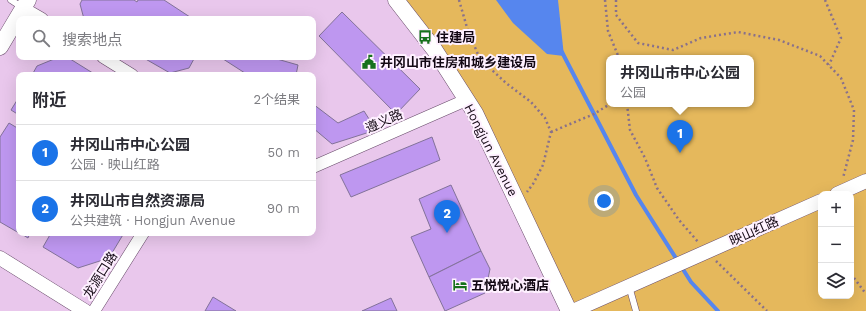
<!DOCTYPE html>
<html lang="zh">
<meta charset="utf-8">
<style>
body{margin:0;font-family:"Work Sans","Noto Sans SC",sans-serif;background:#f2f2f3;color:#2b2b33}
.controls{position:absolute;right:12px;bottom:12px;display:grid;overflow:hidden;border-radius:8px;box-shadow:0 4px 16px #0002}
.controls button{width:36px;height:36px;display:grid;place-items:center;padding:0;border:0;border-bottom:1px solid #e1e1e2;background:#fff;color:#2b2b33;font:20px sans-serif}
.you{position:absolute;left:604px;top:201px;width:14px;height:14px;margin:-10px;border:3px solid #fff;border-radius:50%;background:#1a73e8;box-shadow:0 0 0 6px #1a73e833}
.badge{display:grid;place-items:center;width:26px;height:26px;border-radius:50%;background:#1a73e8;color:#fff;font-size:13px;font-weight:700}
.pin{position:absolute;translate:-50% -33px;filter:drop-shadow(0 1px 2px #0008)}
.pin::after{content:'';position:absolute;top:21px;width:14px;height:12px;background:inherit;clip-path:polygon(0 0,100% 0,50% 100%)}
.popup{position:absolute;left:606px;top:55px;width:148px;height:52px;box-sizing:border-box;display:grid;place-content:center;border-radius:8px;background:#fff;filter:drop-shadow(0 1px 3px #0005);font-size:13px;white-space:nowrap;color:#7c7c81}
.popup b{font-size:15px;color:#2b2b33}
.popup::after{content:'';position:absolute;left:50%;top:100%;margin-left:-8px;border:8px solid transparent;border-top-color:#fff}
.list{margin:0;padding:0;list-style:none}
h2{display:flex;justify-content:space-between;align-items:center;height:52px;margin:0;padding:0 16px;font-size:17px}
h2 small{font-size:13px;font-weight:400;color:#7c7c81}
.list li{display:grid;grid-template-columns:26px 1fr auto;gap:12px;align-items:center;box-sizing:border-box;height:56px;padding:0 16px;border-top:1px solid #e1e1e2}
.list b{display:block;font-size:15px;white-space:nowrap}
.list p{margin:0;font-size:13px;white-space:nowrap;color:#7c7c81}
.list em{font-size:13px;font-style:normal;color:#7c7c81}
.icon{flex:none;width:22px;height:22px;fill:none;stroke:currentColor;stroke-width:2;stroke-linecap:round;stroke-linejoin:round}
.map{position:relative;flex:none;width:866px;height:311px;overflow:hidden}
.search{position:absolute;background:#fff;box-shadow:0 4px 16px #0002;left:16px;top:16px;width:300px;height:44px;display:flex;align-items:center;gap:10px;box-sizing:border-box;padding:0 14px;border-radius:8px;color:#7c7c81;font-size:15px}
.panel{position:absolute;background:#fff;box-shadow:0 4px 16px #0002;left:16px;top:72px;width:300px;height:164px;border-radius:8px}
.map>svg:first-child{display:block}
.green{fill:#e5b85c;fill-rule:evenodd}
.water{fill:#5686ee}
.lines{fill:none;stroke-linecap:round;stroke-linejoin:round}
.stream{stroke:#5686ee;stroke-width:4}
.building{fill:#be97f0;stroke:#827299}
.service-casing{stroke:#674a69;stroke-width:7}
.minor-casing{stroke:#674a69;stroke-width:13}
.tertiary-casing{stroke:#674a69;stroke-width:15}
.secondary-casing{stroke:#674a69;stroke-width:17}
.path{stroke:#89718b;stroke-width:2.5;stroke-dasharray:2 3;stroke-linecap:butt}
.service{stroke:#fff;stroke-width:6}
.minor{stroke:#fff;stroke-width:12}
.tertiary{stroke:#fff;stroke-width:14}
.secondary{stroke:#fff;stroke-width:16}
.labels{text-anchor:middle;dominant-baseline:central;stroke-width:4;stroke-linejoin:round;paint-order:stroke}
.poi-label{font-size:13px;font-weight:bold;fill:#120713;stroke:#fef0ff;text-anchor:start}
.street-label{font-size:13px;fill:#120713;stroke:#fef0ff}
</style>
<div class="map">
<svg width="866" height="311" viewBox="0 0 866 311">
<rect width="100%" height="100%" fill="#e9c7ec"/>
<path class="green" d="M396,0H866V311H569L475,113ZM609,58H751V104H609ZM821,194H851V296H821Z"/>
<path class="water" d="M496,0H558L564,56L547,54L513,23Z"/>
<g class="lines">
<path class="stream" d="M562,52L564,56L636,195L691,282L718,311"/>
</g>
<g class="building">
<path d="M82,0H134L137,2L138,0H164L193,19H84L80,4Z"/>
<path d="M342,12L420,89L396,114L319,36Z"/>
<path d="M59,57H67L96,75H32L37,66Z"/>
<path d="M142,57H195L189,68L170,73Z"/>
<path d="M220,57H270L298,65L296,75H248Z"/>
<path d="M19,97V115L11,110Z"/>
<path d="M313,104L338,123L364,111L376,130L332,144L313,128Z"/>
<path d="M9,123L19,129V233L0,222V137Z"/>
<path d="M432,137L440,160L351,197L340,175Z"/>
<path d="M451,185L481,251L429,277L411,237L431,229L419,199Z"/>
<path d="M20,233H30L28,238Z"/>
<path d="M51,233H124L109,258L78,268L43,247Z"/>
<path d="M481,251L490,269L485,293L445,311L429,277Z"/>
<path d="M213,297L236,311H205Z"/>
<path d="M391,298L397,311H362Z"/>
</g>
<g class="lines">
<defs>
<g id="service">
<path d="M11,0L23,8"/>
<path d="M629,286L636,311"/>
</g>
<g id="minor">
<path d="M23,8L42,19"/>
<path d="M103,57L132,75"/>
<path d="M313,167L466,100"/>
<path d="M94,311L143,233"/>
</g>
<g id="tertiary">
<path d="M837,194L866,181"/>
<path d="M0,258L85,311"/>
<path d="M573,311L821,201"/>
</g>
<g id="secondary">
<path d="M396,0L434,49L475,113L569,311"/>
<path d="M0,47L28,0"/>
</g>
</defs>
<use href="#service" class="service-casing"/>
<use href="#minor" class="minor-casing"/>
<use href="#tertiary" class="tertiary-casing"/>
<use href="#secondary" class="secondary-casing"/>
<g class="path">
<path d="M459,0L468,31L480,59L506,83L531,102L545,118L551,132L543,165L533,184L527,192"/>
<path d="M605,0L608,31L619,58"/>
<path d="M616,0V15L638,43L673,50L701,38L738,32L779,40L820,56L841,78L854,110L853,140L843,178"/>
<path d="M825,0L841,38L829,65"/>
<path d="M627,104L630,130L645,158L657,188L679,220L699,243"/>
<path d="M551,132L594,114L610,104"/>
<path d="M716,261L767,311"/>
<path d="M851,274L866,294"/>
</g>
<use href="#service" class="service"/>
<use href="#minor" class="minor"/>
<use href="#tertiary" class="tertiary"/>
<use href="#secondary" class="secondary"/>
</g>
<defs>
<symbol id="bus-bare" viewBox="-9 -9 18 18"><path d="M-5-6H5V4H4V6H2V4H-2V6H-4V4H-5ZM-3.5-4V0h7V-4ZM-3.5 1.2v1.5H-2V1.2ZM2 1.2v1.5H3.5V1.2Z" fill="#17711d" stroke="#fef0ff" stroke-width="2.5" paint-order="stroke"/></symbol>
<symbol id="civic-bare" viewBox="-9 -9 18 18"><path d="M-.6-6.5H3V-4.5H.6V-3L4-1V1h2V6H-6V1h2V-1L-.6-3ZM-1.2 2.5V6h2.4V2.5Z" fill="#17711d" stroke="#fef0ff" stroke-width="2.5" paint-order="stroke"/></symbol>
<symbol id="hotel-bare" viewBox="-9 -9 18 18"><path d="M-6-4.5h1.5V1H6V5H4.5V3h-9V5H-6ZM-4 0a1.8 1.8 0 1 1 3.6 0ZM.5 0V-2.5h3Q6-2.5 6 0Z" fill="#17711d" stroke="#fef0ff" stroke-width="2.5" paint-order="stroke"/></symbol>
</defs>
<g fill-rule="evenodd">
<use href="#bus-bare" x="415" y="27" width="20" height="20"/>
<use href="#civic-bare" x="359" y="52" width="20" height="20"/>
<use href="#hotel-bare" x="450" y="275" width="20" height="20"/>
</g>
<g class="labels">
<g class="poi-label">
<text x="436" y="37">住建局</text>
<text x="380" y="62">井冈山市住房和城乡建设局</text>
<text x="471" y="285">五悦悦心酒店</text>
</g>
<g class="street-label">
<text transform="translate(384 121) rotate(-24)">遵义路</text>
<text transform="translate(491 150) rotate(63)">Hongjun Avenue</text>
<text transform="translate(754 231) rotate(-24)">映山红路</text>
<text transform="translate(100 275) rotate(-58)">龙源口路</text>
</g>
</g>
</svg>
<div class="controls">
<button>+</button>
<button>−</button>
<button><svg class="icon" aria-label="layers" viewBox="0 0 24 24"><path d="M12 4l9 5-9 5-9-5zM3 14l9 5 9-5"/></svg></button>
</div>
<div class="you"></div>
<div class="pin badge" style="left:680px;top:153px">1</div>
<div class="popup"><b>井冈山市中心公园</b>公园</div>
<div class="pin badge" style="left:447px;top:233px">2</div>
<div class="search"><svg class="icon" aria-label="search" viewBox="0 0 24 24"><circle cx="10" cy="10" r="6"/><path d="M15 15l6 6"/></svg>搜索地点</div>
<section class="panel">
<h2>附近<small>2个结果</small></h2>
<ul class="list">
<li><span class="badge">1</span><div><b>井冈山市中心公园</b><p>公园 · 映山红路</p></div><em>50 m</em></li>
<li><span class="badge">2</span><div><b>井冈山市自然资源局</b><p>公共建筑 · Hongjun Avenue</p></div><em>90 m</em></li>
</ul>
</section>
</div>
